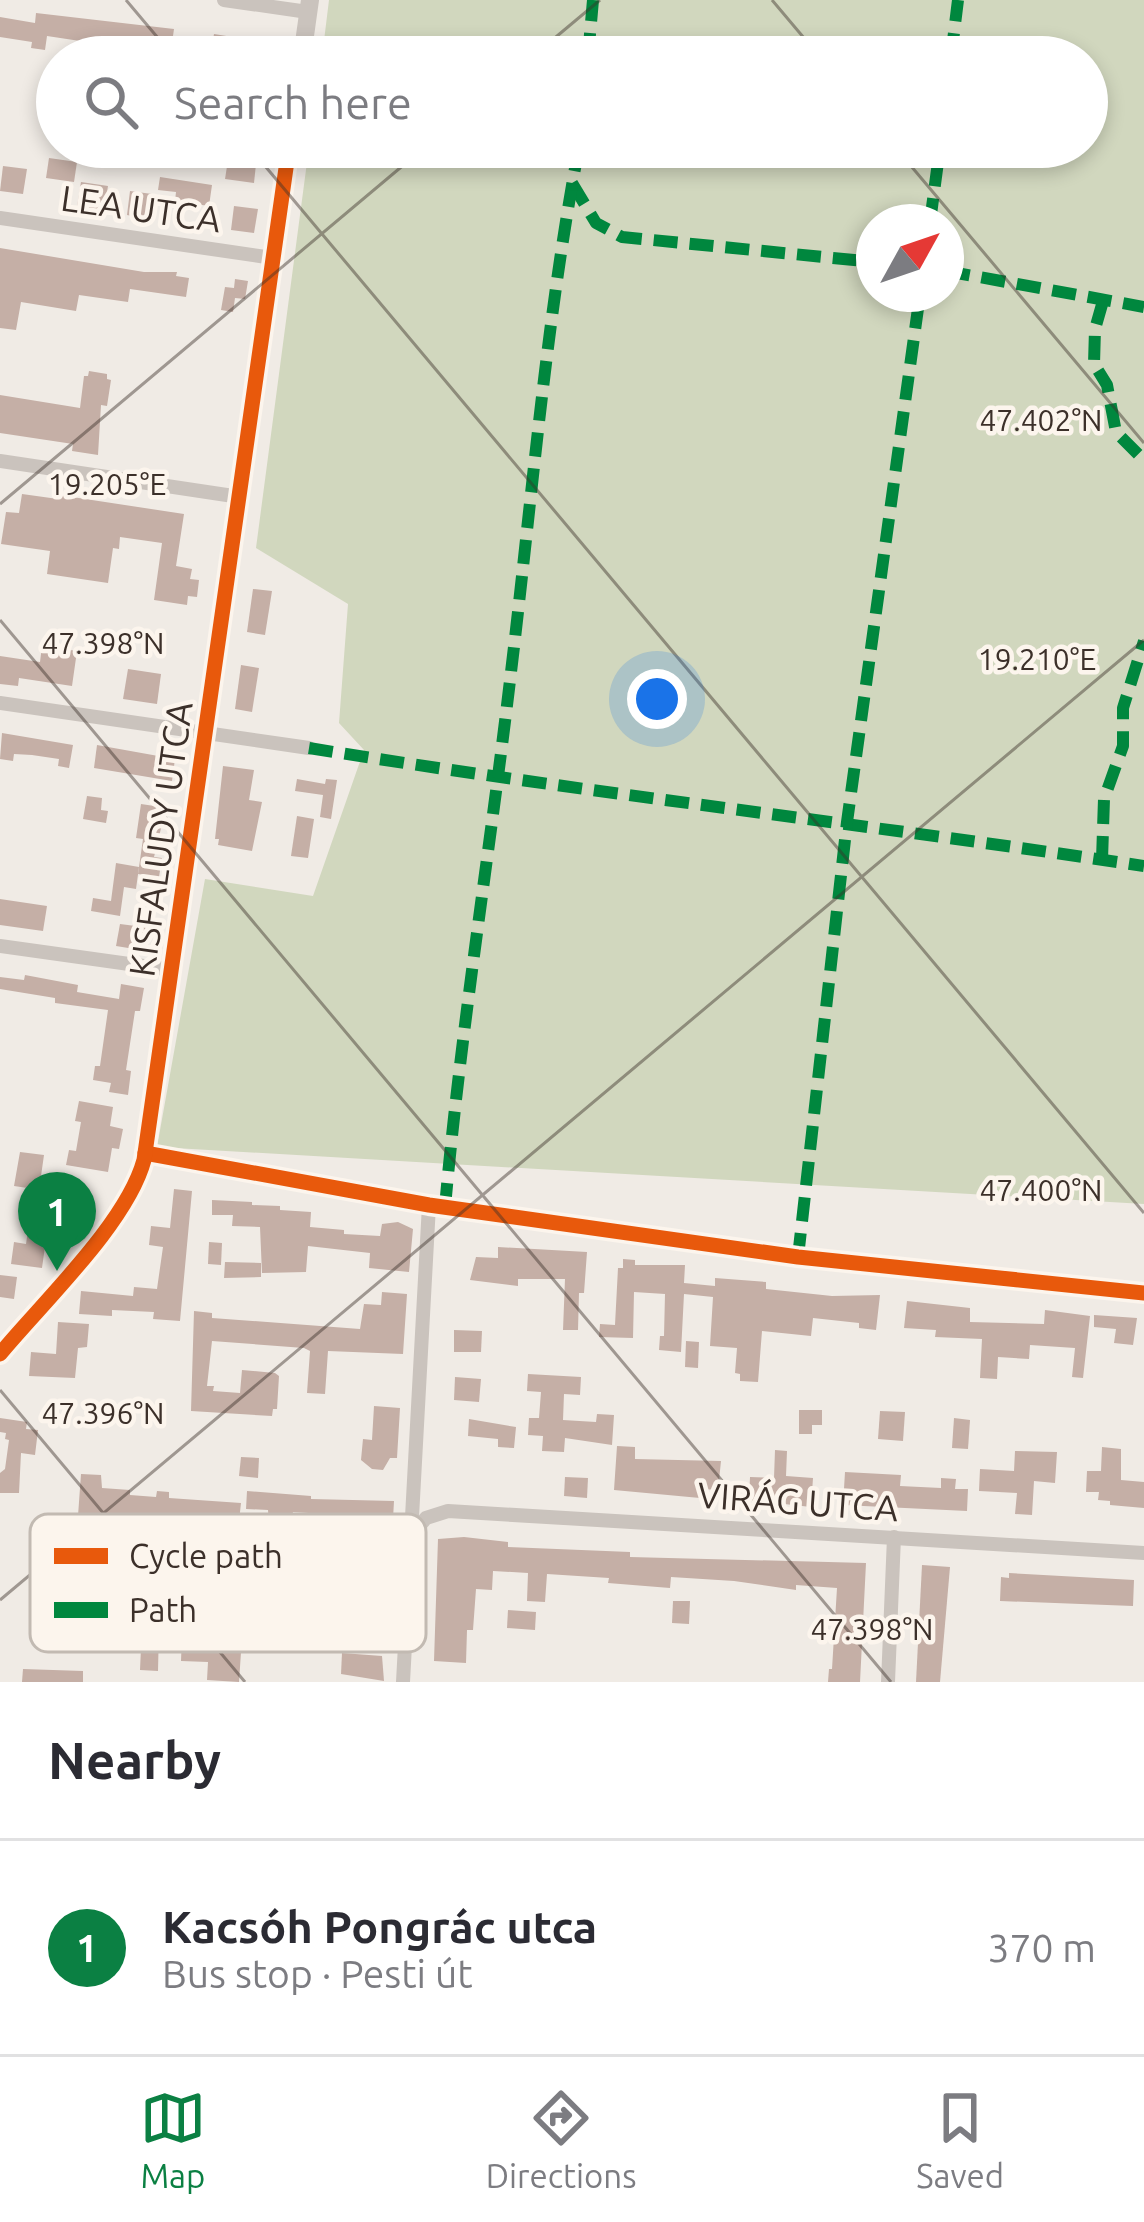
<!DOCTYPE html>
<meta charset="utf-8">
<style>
body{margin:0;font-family:Ubuntu,sans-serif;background:#f7f7f7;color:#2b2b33}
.compass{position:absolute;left:856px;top:204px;width:108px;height:108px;border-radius:50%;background:#fff;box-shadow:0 6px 18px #0003;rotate:50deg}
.you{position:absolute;left:657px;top:699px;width:42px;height:42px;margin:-30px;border:9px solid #fff;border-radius:50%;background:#1a73e8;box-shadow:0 0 0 18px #1a73e833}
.badge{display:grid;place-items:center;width:78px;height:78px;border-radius:50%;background:#0b8043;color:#fff;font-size:39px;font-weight:700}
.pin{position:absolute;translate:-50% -99px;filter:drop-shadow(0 3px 6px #0008)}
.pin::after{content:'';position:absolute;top:63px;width:42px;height:36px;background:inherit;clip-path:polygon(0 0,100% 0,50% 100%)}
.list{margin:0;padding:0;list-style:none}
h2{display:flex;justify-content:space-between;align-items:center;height:156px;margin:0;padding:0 48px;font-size:51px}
h2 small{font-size:39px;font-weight:400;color:#7c7c81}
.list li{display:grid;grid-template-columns:78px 1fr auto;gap:36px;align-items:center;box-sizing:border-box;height:216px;padding:0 48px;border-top:3px solid #e1e1e2}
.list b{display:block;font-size:45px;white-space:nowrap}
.list p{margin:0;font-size:39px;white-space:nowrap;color:#7c7c81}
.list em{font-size:39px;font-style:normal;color:#7c7c81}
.icon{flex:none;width:66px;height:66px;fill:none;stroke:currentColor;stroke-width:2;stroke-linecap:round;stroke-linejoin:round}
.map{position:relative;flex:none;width:1144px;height:1682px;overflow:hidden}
.search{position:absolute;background:#fff;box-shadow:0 6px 18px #0003;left:36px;right:36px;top:36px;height:132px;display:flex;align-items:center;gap:30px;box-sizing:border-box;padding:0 42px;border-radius:66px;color:#7c7c81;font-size:45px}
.sheet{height:372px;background:#fff}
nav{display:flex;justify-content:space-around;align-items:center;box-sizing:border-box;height:168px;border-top:3px solid #e1e1e2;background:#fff;font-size:33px;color:#7c7c81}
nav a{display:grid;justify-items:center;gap:6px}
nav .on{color:#0b8043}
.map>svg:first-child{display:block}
.green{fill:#d1d7be;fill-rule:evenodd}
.building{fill:#c5afa6}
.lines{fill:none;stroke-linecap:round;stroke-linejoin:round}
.minor{stroke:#cac3bd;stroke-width:14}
.tertiary{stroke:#cac3bd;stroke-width:18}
.quiet{stroke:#00873e;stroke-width:12;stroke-dasharray:24 12;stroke-linecap:butt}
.cycleway-casing{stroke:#fcf5ed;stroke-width:22}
.cycleway{stroke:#e8590c;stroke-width:15}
.ticks{fill:none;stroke:#3c302a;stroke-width:3;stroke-opacity:0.45}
.labels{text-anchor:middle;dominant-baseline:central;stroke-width:9;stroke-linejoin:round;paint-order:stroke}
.street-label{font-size:36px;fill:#3c302a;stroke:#fcf5ed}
.key{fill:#fcf5ed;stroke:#c2bab2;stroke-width:3}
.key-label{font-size:33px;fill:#3c302a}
.ticks-label{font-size:30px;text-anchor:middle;fill:#3c302a;stroke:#fcf5ed;stroke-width:9;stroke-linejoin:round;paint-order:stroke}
</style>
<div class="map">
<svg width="1144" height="1682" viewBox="0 0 1144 1682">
<rect width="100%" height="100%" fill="#f0ebe5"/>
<path class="green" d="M329,0H1144V1204L157,1147L205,879L313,896L364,750L339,723L348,604L256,548L309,147H1087V57H322ZM874,222H946V294H874Z"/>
<g class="building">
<path d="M36,13L174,29L170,57L131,52L130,57L111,55L112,48L100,44L47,36L45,50L31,48L32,42L0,37V17L35,23Z"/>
<path d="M214,34L251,40L249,57H210Z"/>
<path d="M49,158L77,162L74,182L46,178Z"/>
<path d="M228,160L256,164L254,183L225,179Z"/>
<path d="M3,166L27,169L23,194L0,191Z"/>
<path d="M160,177L212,185L209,206L175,201L176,192L158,190Z"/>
<path d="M81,182L108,186L104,211L77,207Z"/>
<path d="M130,191L152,194L148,219L127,215Z"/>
<path d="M234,206L258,209L254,233L231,230Z"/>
<path d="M0,248L144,272H177L176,276L189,278L186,297L130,289L128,302L79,295L76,311L21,302L16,330L0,328Z"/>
<path d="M235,279L248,281L245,299L235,298L233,312L221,310L225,287L234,288Z"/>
<path d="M89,371L107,374V379L111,380L107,406L101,405L98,455L72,451L73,444L0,433V395L80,408L84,376H88Z"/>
<path d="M22,494L58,499L59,495L184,514L176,566L192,569L190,579L199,580L197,597L188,596L187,605L154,600L162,543L120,537L119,549L113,548L108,583L47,574L50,551L1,544L6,512L19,513Z"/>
<path d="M253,589L272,591L265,635L247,632Z"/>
<path d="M42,646L77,651L72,686L19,678L18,686L0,684V656L40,662Z"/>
<path d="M241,665L259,668L252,712L235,709Z"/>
<path d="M128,669L161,674L157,704L123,699Z"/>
<path d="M2,733L73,745L69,768L58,766L59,759L32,755L14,754L13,761L0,759Z"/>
<path d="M97,745L175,759L172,781L94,768Z"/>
<path d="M223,766L254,770L249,800L262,802L252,851L218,845L219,839H215Z"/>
<path d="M297,779L325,784L326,779L337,780L331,819L320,817L323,795L295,791Z"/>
<path d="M87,796L102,798L101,810L108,811L106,823L83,819Z"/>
<path d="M141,804L161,807L160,815L164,816L154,857L162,858L159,877L138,874L143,839L136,838Z"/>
<path d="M297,816L314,819L308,858L291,856Z"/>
<path d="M116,863L139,867L136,889L124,887L120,916L91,911L93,898L111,901Z"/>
<path d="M0,899L47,906L43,931L0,925Z"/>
<path d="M120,924L151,928L147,951L116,946Z"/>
<path d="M25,975L78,985L77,992L119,999L121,984L144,988L140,1011H135L126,1070L131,1071L128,1095L109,1092L111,1083L93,1080L95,1066H100L108,1010L55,1003V998L0,989V977L24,980Z"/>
<path d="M79,1101L113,1107L110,1126L123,1129L119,1149L112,1148L108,1172L66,1165L69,1150L76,1151L81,1122L75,1121Z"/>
<path d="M20,1152L44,1155L41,1176L50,1177L45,1210L63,1213L59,1234L47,1232L42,1268L11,1264L14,1242L26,1244L34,1189L14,1186Z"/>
<path d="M174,1189L192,1191L180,1321L153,1319L154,1312L112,1310V1316L79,1314L81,1291L133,1296L134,1287L157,1289L163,1247L149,1245L151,1226L170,1228Z"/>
<path d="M212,1200L252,1202V1205L280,1206V1210L311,1212L310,1227L344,1230V1234L380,1236L382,1224L398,1222L413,1229L409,1272L369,1268L370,1253L308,1246L306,1272L262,1273L260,1227L232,1226L233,1215H212Z"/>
<path d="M209,1242L222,1243L221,1265L208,1264Z"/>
<path d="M498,1247L587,1252L584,1293H579L578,1330H563L565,1279H518V1286L470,1280L476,1257L498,1258Z"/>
<path d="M623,1259L635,1260V1265H685L684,1283L715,1286V1278L766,1282V1289L832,1296L880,1295L876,1330L859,1328V1323L813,1318L811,1336L762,1331L758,1382L740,1381V1374L735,1373L737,1348L710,1346L713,1297L684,1294L681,1352L659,1350L660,1336H664L665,1294L634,1292L633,1338L599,1337L600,1324L615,1325L618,1268H623Z"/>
<path d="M225,1262L261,1263V1277L224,1278Z"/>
<path d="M0,1275L17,1277L14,1299L0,1297Z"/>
<path d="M382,1292L407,1294L403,1354L328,1351L325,1394L307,1393L310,1351L304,1348L212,1341L207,1386H214L213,1391L240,1393L242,1370L275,1373L279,1376L277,1409H273L272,1416L191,1411L194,1311L212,1313V1318L360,1329L364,1304L381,1305Z"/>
<path d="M907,1301L970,1308V1322L1044,1324L1045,1310L1090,1316L1083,1378L1072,1377L1075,1348L1030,1345L1029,1359L998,1357L997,1379L980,1378L982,1339L935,1337L936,1330L904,1328Z"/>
<path d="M1094,1315L1137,1318L1133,1345L1114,1343L1116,1329L1094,1327Z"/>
<path d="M58,1322L89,1324L87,1347L78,1348L75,1378L29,1376L31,1352L56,1354Z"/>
<path d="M454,1330L482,1331L481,1352H454Z"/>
<path d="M686,1341L699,1342L698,1368L685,1367Z"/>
<path d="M528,1374L581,1377L580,1395L564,1394L563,1420L596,1422L597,1414L614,1415L612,1445L565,1438L564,1452L542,1451L543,1436L528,1435L529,1418H539L541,1392L527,1391Z"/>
<path d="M455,1377L481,1379L479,1402L454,1400Z"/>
<path d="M374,1406L400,1408L397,1458H390L383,1470L372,1469L361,1460L363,1439L372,1440Z"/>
<path d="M799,1410H822V1425H812V1434H799Z"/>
<path d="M880,1411L905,1412L903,1441L878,1439Z"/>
<path d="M0,1418L27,1422L26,1429L38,1430L35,1455L21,1453L19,1493H0V1473L5,1469L9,1440L5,1439L6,1433L0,1432Z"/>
<path d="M954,1418L970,1420L968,1449L952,1448Z"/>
<path d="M469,1419L516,1427L514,1448L498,1447V1439L468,1436Z"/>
<path d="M617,1446L635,1447V1459L721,1461L718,1490L700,1489V1498L614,1490Z"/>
<path d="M1102,1447L1121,1449V1480L1144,1482V1508L1110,1505V1501L1098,1500L1099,1492H1086L1087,1471H1101Z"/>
<path d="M775,1450L787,1451L786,1476L813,1478L811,1507L749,1500L750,1477L774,1478Z"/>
<path d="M1015,1451L1057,1452L1055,1483L1034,1481L1032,1515L1015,1514L1017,1493L979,1491L980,1469L1014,1471Z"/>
<path d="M241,1457L259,1458L258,1478L239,1476Z"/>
<path d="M845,1472L901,1475L900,1486L941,1488V1478L956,1479L955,1489H968L967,1511L843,1505Z"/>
<path d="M81,1474L101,1475L102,1488L130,1490V1495L156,1497L157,1491L169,1492V1498L241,1503L239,1521L101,1515L97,1531L77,1530Z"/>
<path d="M565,1477L588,1478L587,1498L564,1496Z"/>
<path d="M247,1491L311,1496V1499L394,1501L393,1519L375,1518L371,1531L323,1527L324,1514L293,1512L289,1526L269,1524L268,1510L246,1509Z"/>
<path d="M464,1537L508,1542V1547L630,1552V1557L866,1563L860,1682H828L829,1669H832L837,1588L796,1585V1590L734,1581L671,1577L670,1588L608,1583L609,1578L547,1574L545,1602L527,1601L528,1573L493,1571L492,1590L476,1589L473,1630H467L466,1663L434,1661L438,1539Z"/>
<path d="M922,1565L950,1567L940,1682H916Z"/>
<path d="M1009,1573L1134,1580L1133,1606L1000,1601L1001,1577L1009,1578Z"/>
<path d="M113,1591L133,1593L131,1627L159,1628L158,1671L140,1670L141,1648L114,1646V1638H111Z"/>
<path d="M673,1601H690L689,1624L672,1623Z"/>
<path d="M171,1603L195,1605L194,1624L258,1628L256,1653L241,1652L239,1682L207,1680L208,1662L181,1661L182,1634L169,1633Z"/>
<path d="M508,1610L536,1612L535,1630L507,1628Z"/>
<path d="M342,1653L382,1656L384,1681L341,1674Z"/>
<path d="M23,1669L83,1671V1682H22Z"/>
</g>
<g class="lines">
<g class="minor">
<path d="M224,0L308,12"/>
<path d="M0,218L273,258"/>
<path d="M0,461L240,497"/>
<path d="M0,703L309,748"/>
<path d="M0,946L172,970"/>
<path d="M145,1153L429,1205L798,1257L1144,1293"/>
<path d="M411,1536L426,1518L448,1511L1144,1553"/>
<path d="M403,1682L429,1205"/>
<path d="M888,1682L894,1537"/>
</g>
<g class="tertiary">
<path d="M302,57L310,0"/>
<path d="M0,1354C43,1302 127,1223 144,1160L289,147"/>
</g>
<g class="quiet">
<path d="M588,57L593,0"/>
<path d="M951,57L958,0"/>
<path d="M572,183L596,223L622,237L874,262"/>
<path d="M930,222L940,147"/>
<path d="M946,271L1144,307"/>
<path d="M1103,301L1095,329L1094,364L1107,385L1116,432L1144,460"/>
<path d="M309,748C586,793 866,824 1144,866"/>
<path d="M1102,860L1104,799L1123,746V708L1144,641"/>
<path d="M445,1207C461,1028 490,851 511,672C532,498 546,320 579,147"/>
<path d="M798,1257L847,822L920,294"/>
</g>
<defs>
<g id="cycleway">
<path d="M145,1153L429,1205L798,1257L1144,1293"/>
<path d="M0,1354C43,1302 127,1223 144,1160L289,147"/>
</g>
</defs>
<use href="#cycleway" class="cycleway-casing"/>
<use href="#cycleway" class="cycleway"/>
</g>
<path class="ticks" d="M126,0L174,57M772,0L820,57M532,57L600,0M249,147L1144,1213M895,147L1144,443M0,504L425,147M0,620L891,1682M0,1390L245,1682M0,1600L1144,640"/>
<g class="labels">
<g class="street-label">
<text transform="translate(141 208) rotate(8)">LEA UTCA</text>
<text transform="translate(160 839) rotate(-82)">KISFALUDY UTCA</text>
<text transform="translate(798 1501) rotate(4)">VIRÁG UTCA</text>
</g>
</g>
<rect x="30" y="1514" width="396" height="138" rx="18" class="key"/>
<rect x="54" y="1548" width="54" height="16" fill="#e8590c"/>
<rect x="54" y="1602" width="54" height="16" fill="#00873e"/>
<g class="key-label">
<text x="129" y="1568">Cycle path</text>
<text x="129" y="1622">Path</text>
</g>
<g class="ticks-label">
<text x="1041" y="431">47.402°N</text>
<text x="107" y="495">19.205°E</text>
<text x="103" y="654">47.398°N</text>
<text x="1037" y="670">19.210°E</text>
<text x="1041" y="1201">47.400°N</text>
<text x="103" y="1424">47.396°N</text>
<text x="872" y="1640">47.398°N</text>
</g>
</svg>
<svg class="compass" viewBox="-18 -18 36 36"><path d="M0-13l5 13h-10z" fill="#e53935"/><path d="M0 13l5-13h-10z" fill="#7c7c81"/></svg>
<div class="you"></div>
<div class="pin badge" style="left:57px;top:1271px">1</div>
<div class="search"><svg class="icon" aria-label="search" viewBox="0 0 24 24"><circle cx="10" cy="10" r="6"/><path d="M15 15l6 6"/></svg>Search here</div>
</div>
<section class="sheet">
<h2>Nearby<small></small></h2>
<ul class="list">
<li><span class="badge">1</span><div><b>Kacsóh Pongrác utca</b><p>Bus stop · Pesti út</p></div><em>370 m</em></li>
</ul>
</section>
<nav>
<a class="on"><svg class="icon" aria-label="map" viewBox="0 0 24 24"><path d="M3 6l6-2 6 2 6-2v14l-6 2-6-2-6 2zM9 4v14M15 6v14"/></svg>Map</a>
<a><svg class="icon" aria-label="directions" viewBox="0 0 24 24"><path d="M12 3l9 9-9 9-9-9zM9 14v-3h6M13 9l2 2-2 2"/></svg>Directions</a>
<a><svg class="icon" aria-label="saved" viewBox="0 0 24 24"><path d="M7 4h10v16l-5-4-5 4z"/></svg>Saved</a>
</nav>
